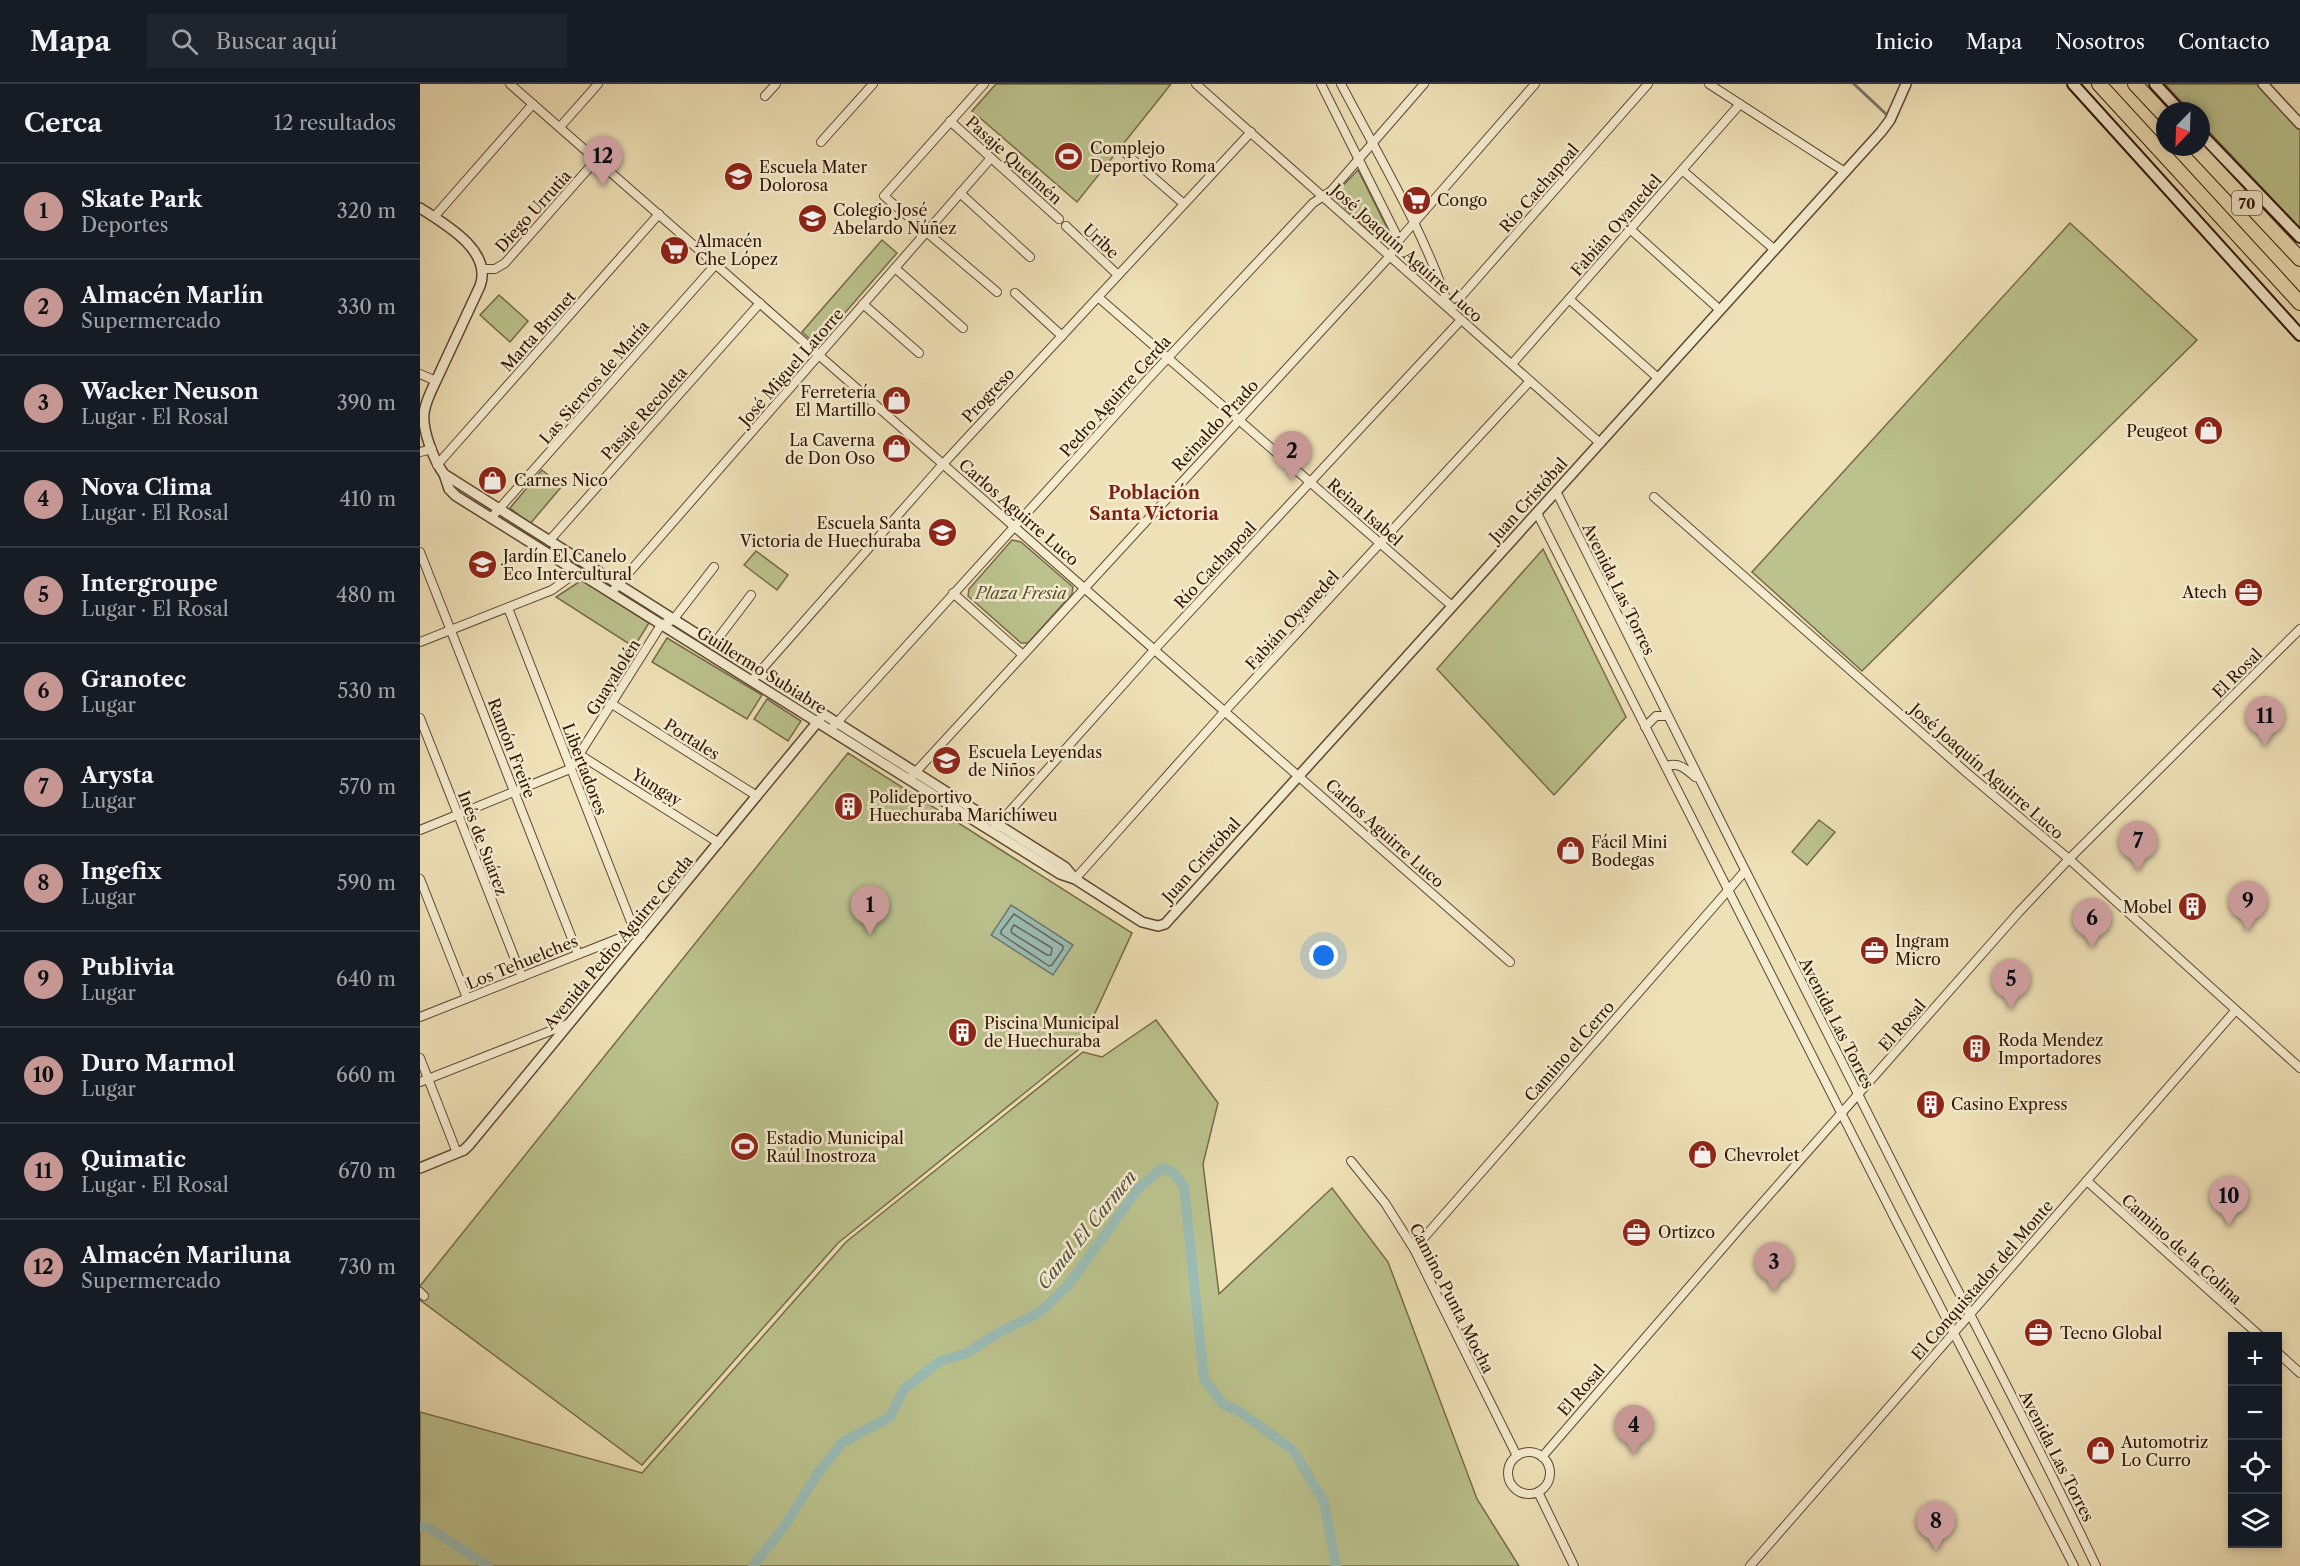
<!DOCTYPE html>
<html lang="es">
<meta charset="utf-8">
<style>
body{margin:0;font-family:"Libre Caslon Text",serif;background:#20242c;color:#f1f3f6}
.controls{position:absolute;right:18px;bottom:18px;display:grid;overflow:hidden;border-radius:0px;box-shadow:0 3px 9px #0003}
.controls button{width:54px;height:54px;display:grid;place-items:center;padding:0;border:0;border-bottom:2px solid #363941;background:#171b24;color:#f1f3f6;font:30px sans-serif}
.compass{position:absolute;left:1736px;top:18px;width:54px;height:54px;border-radius:50%;background:#171b24;box-shadow:0 3px 9px #0003;rotate:203deg}
.you{position:absolute;left:904px;top:872px;width:21px;height:21px;margin:-15px;border:4px solid #fff;border-radius:50%;background:#1a73e8;box-shadow:0 0 0 9px #1a73e833}
.badge{display:grid;place-items:center;width:39px;height:39px;border-radius:50%;background:#c59692;color:#111;font-size:20px;font-weight:700}
.pin{position:absolute;translate:-50% -50px;filter:drop-shadow(0 2px 3px #0008)}
.pin::after{content:'';position:absolute;top:32px;width:21px;height:18px;background:inherit;clip-path:polygon(0 0,100% 0,50% 100%)}
.list{margin:0;padding:0;list-style:none}
h2{display:flex;justify-content:space-between;align-items:center;height:78px;margin:0;padding:0 24px;font-size:26px}
h2 small{font-size:20px;font-weight:400;color:#9ea1a6}
.list li{display:grid;grid-template-columns:39px 1fr auto;gap:18px;align-items:center;box-sizing:border-box;height:96px;padding:0 24px;border-top:2px solid #363941}
.list b{display:block;font-size:22px;white-space:nowrap}
.list p{margin:0;font-size:20px;white-space:nowrap;color:#9ea1a6}
.list em{font-size:20px;font-style:normal;color:#9ea1a6}
.icon{flex:none;width:33px;height:33px;fill:none;stroke:currentColor;stroke-width:2;stroke-linecap:round;stroke-linejoin:round}
.map{position:relative;flex:none;width:1880px;height:1482px;overflow:hidden}
header{display:flex;align-items:center;gap:36px;box-sizing:border-box;height:84px;padding:0 30px;background:#171b24;border-bottom:2px solid #363941}
header strong{font-size:28px}
nav{display:flex;gap:33px;margin-inline-start:auto;font-size:21px}
.search{width:420px;height:54px;background:#20242c;display:flex;align-items:center;gap:15px;box-sizing:border-box;padding:0 21px;border-radius:0px;color:#9ea1a6;font-size:22px}
main{display:flex}
aside{flex:1;background:#171b24}
.map>svg:first-child{display:block}
.green{fill:#bbc28d;stroke:#766a48;stroke-width:1.5}
.water{fill:#9bbcb4;stroke:#71786d;stroke-width:1.5}
.lines{fill:none;stroke-linecap:round;stroke-linejoin:round}
.shore{stroke:#66685b;stroke-width:1.5}
.stream{stroke:#71786d;stroke-width:3}
.canal{stroke:#9bbcb4;stroke-width:10}
.minor-casing{stroke:#60462f;stroke-width:10}
.tertiary-casing{stroke:#60462f;stroke-width:12}
.secondary-casing{stroke:#311302;stroke-width:14}
.motorway-casing{stroke:#311302;stroke-width:16}
.minor{stroke:#f5ecd0;stroke-width:8}
.tertiary{stroke:#f5ecd0;stroke-width:9}
.secondary{stroke:#f5ecd0;stroke-width:10}
.motorway{stroke:#efe1b7;stroke-width:14}
.labels{text-anchor:middle;dominant-baseline:central;stroke-width:5;stroke-linejoin:round;paint-order:stroke}
.shield{fill:#f5ecd0;stroke:#6c5440;stroke-width:1.5}
.shield-label{font-size:15px;font-weight:bold;fill:#311302}
.poi-label{font-size:16px;fill:#311302;stroke:#f5ecd0;text-anchor:start}
.street-label{font-size:16px;fill:#311302;stroke:#f5ecd0}
.park-label{font-size:16px;font-style:italic;fill:#615033;stroke:#f5ecd0}
.neighbourhood-label{font-size:18px;font-weight:bold;fill:#7a1f14;stroke:#f5ecd0}
.water-label{font-size:18px;font-style:italic;fill:#564e40;stroke:#f5ecd0}
</style>
<header>
<strong>Mapa</strong>
<div class="search"><svg class="icon" aria-label="search" viewBox="0 0 24 24"><circle cx="10" cy="10" r="6"/><path d="M15 15l6 6"/></svg>Buscar aquí</div>
<nav><a>Inicio</a><a>Mapa</a><a>Nosotros</a><a>Contacto</a></nav>
</header>
<main>
<aside>
<h2>Cerca<small>12 resultados</small></h2>
<ul class="list">
<li><span class="badge">1</span><div><b>Skate Park</b><p>Deportes</p></div><em>320 m</em></li>
<li><span class="badge">2</span><div><b>Almacén Marlín</b><p>Supermercado</p></div><em>330 m</em></li>
<li><span class="badge">3</span><div><b>Wacker Neuson</b><p>Lugar · El Rosal</p></div><em>390 m</em></li>
<li><span class="badge">4</span><div><b>Nova Clima</b><p>Lugar · El Rosal</p></div><em>410 m</em></li>
<li><span class="badge">5</span><div><b>Intergroupe</b><p>Lugar · El Rosal</p></div><em>480 m</em></li>
<li><span class="badge">6</span><div><b>Granotec</b><p>Lugar</p></div><em>530 m</em></li>
<li><span class="badge">7</span><div><b>Arysta</b><p>Lugar</p></div><em>570 m</em></li>
<li><span class="badge">8</span><div><b>Ingefix</b><p>Lugar</p></div><em>590 m</em></li>
<li><span class="badge">9</span><div><b>Publivia</b><p>Lugar</p></div><em>640 m</em></li>
<li><span class="badge">10</span><div><b>Duro Marmol</b><p>Lugar</p></div><em>660 m</em></li>
<li><span class="badge">11</span><div><b>Quimatic</b><p>Lugar · El Rosal</p></div><em>670 m</em></li>
<li><span class="badge">12</span><div><b>Almacén Mariluna</b><p>Supermercado</p></div><em>730 m</em></li>
</ul>
</aside>
<div class="map">
<svg width="1880" height="1482" viewBox="0 0 1880 1482">
<rect width="100%" height="100%" fill="#efe1b7"/>
<filter id="stains"><feTurbulence type="fractalNoise" baseFrequency=".00333" numOctaves="4"/><feColorMatrix values="0 0 0 0 .2 0 0 0 0 .09 0 0 0 0 .02 0 0 0 .5 -.17"/></filter>
<radialGradient id="worn" r=".72"><stop offset=".6" stop-color="#630" stop-opacity="0"/><stop offset="1" stop-color="#630" stop-opacity=".3"/></radialGradient>
<g class="green">
<path d="M576,0H751L657,118L552,27Z"/>
<path d="M1745,0H1837L1880,46V144L1781,39V27H1770Z"/>
<path d="M938,86L972,154L960,158L913,112Z"/>
<path d="M1650,139L1777,256L1442,587L1332,488Z"/>
<path d="M462,156L477,169L397,261L382,248Z"/>
<path d="M79,211L108,237L90,258L60,231Z"/>
<path d="M122,386L142,402L110,440L90,424Z"/>
<path d="M592,456L601,458L653,503L652,510L608,559H601L548,512L549,505Z"/>
<path d="M1123,465L1206,633L1134,711L1017,585Z"/>
<path d="M336,467L368,491L357,506L324,481Z"/>
<path d="M162,496L229,539L214,563L136,513Z"/>
<path d="M247,554L342,611L327,635L232,578Z"/>
<path d="M347,615L381,637L368,657L334,635Z"/>
<path d="M428,669L712,849L658,966L418,1159L222,1381L0,1216V1202Z"/>
<path d="M1399,736L1415,748L1387,781L1372,768Z"/>
<path d="M736,936L798,1019L783,1080L799,1210L912,1104L968,1178L1057,1415L1099,1482H0V1328L222,1389L426,1158L663,968L682,973Z"/>
</g>
<path class="water" d="M591,821L653,861L633,891L571,851Z"/>
<g class="lines">
<g class="shore">
<path d="M594,830L643,862V865L632,881L629,882L581,850V847Z"/>
<path d="M594,841L632,864L631,871H627L592,849L591,846Z"/>
</g>
<path class="stream" d="M1434,0L1466,30"/>
<g class="canal">
<path d="M0,1443L9,1444L68,1482"/>
<path d="M333,1482L364,1443L398,1389L423,1358L470,1333L484,1305L520,1277L545,1270L580,1248L620,1228L649,1200L718,1105L742,1084L753,1088L764,1102L784,1295L803,1320L820,1328L873,1366L904,1418L916,1482"/>
</g>
<defs>
<g id="minor">
<path d="M90,0L1090,878"/>
<path d="M564,0L464,112L577,208"/>
<path d="M776,0L1180,359"/>
<path d="M901,0L979,156"/>
<path d="M921,0C958,71 1004,147 1029,223"/>
<path d="M1289,0L1425,88"/>
<path d="M345,12L356,0"/>
<path d="M530,37L639,135"/>
<path d="M140,43L178,0"/>
<path d="M401,58L453,0"/>
<path d="M703,67L764,120"/>
<path d="M1262,86L1355,166"/>
<path d="M540,109L610,173"/>
<path d="M14,133L113,20"/>
<path d="M646,142L698,191"/>
<path d="M1210,145L1300,226"/>
<path d="M475,184L543,244"/>
<path d="M63,185H75L85,179L176,76"/>
<path d="M595,209L642,252"/>
<path d="M678,213L1032,522"/>
<path d="M1149,215L1238,294"/>
<path d="M443,220L499,269"/>
<path d="M1030,225L1228,0"/>
<path d="M1092,280L1320,20"/>
<path d="M0,290L16,297"/>
<path d="M0,368L12,365"/>
<path d="M17,381L239,130"/>
<path d="M1136,407C1255,649 1378,890 1499,1131C1559,1248 1620,1364 1676,1482"/>
<path d="M1234,413L1547,689L1649,775L1880,984"/>
<path d="M1117,429L1476,1137L1654,1482"/>
<path d="M71,434L296,180"/>
<path d="M129,457L340,219"/>
<path d="M0,468L158,870"/>
<path d="M191,509L571,74"/>
<path d="M533,509L603,571"/>
<path d="M88,524L215,848L221,854"/>
<path d="M0,558L132,506L157,488"/>
<path d="M293,561L331,511"/>
<path d="M335,593L523,380L831,48"/>
<path d="M192,620L337,712"/>
<path d="M0,634L102,893"/>
<path d="M413,643L729,294L893,119L911,107L1004,0"/>
<path d="M1225,643L1236,632H1246"/>
<path d="M160,671L299,759"/>
<path d="M1247,682C1259,678 1266,685 1275,693"/>
<path d="M492,692L970,172L979,156L1115,0"/>
<path d="M575,744L735,565L1041,236"/>
<path d="M0,746L150,685L241,541L253,536L294,483"/>
<path d="M0,795L47,914"/>
<path d="M655,795L805,627L1110,297"/>
<path d="M0,933L215,848"/>
<path d="M0,974L37,1069"/>
<path d="M0,998L148,940"/>
<path d="M931,1077L965,1119L994,1165L1097,1372"/>
<path d="M1667,1097L1840,1252"/>
<path d="M994,1165L1325,787"/>
<path d="M0,1208L4,1212"/>
<path d="M1858,1269L1880,1289"/>
<circle cx="1109" cy="1389" r="21"/>
<path d="M1122,1373L1321,1143L1599,828L1649,775L1880,545"/>
<path d="M1118,1408L1154,1482"/>
<path d="M1330,1482L1815,927"/>
</g>
<g id="tertiary">
<path d="M1843,0L1880,40"/>
<path d="M0,124C25,140 73,167 60,202C47,230 34,258 21,286C15,300 6,314 4,329C2,346 14,377 24,390L645,783L655,795"/>
<path d="M24,390L29,405L36,412L640,790L655,795L722,838L738,842L745,840L1461,48L1470,36L1486,0"/>
<path d="M0,1084L44,1066L50,1060L400,635"/>
</g>
<g id="secondary">
<path d="M1653,0L1880,251"/>
<path d="M1735,0L1760,27"/>
<path d="M1781,50L1880,153"/>
</g>
<g id="motorway">
<path d="M1679,0L1880,219"/>
<path d="M1715,0L1745,32"/>
<path d="M1775,63L1880,175"/>
</g>
</defs>
<use href="#minor" class="minor-casing"/>
<use href="#tertiary" class="tertiary-casing"/>
<use href="#secondary" class="secondary-casing"/>
<use href="#motorway" class="motorway-casing"/>
<use href="#minor" class="minor"/>
<use href="#tertiary" class="tertiary"/>
<use href="#secondary" class="secondary"/>
<use href="#motorway" class="motorway"/>
</g>
<defs>
<symbol id="stadium-disc" viewBox="-11 -11 22 22"><circle r="9.5" fill="#8f2418" stroke="#f5ecd0"/><path d="M0-5a6.5 5 0 1 0 0 10a6.5 5 0 1 0 0-10ZM-3.5-1.8h7v3.6h-7Z" fill="#fff"/></symbol>
<symbol id="school-disc" viewBox="-11 -11 22 22"><circle r="9.5" fill="#8f2418" stroke="#f5ecd0"/><path d="M0-5L7-2L0 1L-7-2ZM-4 1L0 2.5L4 1V4Q0 6-4 4Z" fill="#fff"/></symbol>
<symbol id="supermarket-disc" viewBox="-11 -11 22 22"><circle r="9.5" fill="#8f2418" stroke="#f5ecd0"/><path d="M-6-5.5h2.5l.6 2H6L4.5 2H-2.5L-4.4-4H-6ZM-1.5 3.2a1.3 1.3 0 1 0 .1 0ZM3 3.2a1.3 1.3 0 1 0 .1 0Z" fill="#fff"/></symbol>
<symbol id="shop-disc" viewBox="-11 -11 22 22"><circle r="9.5" fill="#8f2418" stroke="#f5ecd0"/><path d="M-5-2.5h2.3a2.7 3.5 0 0 1 5.4 0H5L5.5 6h-11ZM-1.5-2.5h3a1.5 2.3 0 0 0-3 0Z" fill="#fff"/></symbol>
<symbol id="office-disc" viewBox="-11 -11 22 22"><circle r="9.5" fill="#8f2418" stroke="#f5ecd0"/><path d="M-6-3h4V-5.5h4V-3h4V5H-6ZM-1-4.5V-3h2v-1.5ZM-6 0V1H6V0Z" fill="#fff"/></symbol>
<symbol id="building-disc" viewBox="-11 -11 22 22"><circle r="9.5" fill="#8f2418" stroke="#f5ecd0"/><path d="M-4-6H4V6H1V3H-1V6H-4ZM-2.5-4.3h1.7v1.8h-1.7ZM.8-4.3h1.7v1.8H.8ZM-2.5-1h1.7V.8h-1.7ZM.8-1h1.7V.8H.8Z" fill="#fff"/></symbol>
</defs>
<g fill-rule="evenodd">
<use href="#stadium-disc" x="632" y="56" width="33" height="33"/>
<use href="#school-disc" x="302" y="76" width="33" height="33"/>
<use href="#supermarket-disc" x="980" y="100" width="33" height="33"/>
<use href="#school-disc" x="376" y="118" width="33" height="33"/>
<use href="#supermarket-disc" x="238" y="150" width="33" height="33"/>
<use href="#shop-disc" x="460" y="300" width="33" height="33"/>
<use href="#shop-disc" x="1772" y="330" width="33" height="33"/>
<use href="#shop-disc" x="460" y="348" width="33" height="33"/>
<use href="#shop-disc" x="56" y="380" width="33" height="33"/>
<use href="#school-disc" x="506" y="432" width="33" height="33"/>
<use href="#school-disc" x="46" y="464" width="33" height="33"/>
<use href="#office-disc" x="1812" y="492" width="33" height="33"/>
<use href="#school-disc" x="510" y="660" width="33" height="33"/>
<use href="#building-disc" x="412" y="706" width="33" height="33"/>
<use href="#shop-disc" x="1134" y="750" width="33" height="33"/>
<use href="#building-disc" x="1756" y="806" width="33" height="33"/>
<use href="#office-disc" x="1438" y="850" width="33" height="33"/>
<use href="#building-disc" x="526" y="932" width="33" height="33"/>
<use href="#building-disc" x="1540" y="948" width="33" height="33"/>
<use href="#building-disc" x="1494" y="1004" width="33" height="33"/>
<use href="#stadium-disc" x="308" y="1046" width="33" height="33"/>
<use href="#shop-disc" x="1266" y="1054" width="33" height="33"/>
<use href="#office-disc" x="1200" y="1132" width="33" height="33"/>
<use href="#office-disc" x="1602" y="1232" width="33" height="33"/>
<use href="#shop-disc" x="1664" y="1350" width="33" height="33"/>
</g>
<g class="labels">
<rect class="shield" x="1812" y="107" width="30" height="24" rx="4.5"/>
<g class="shield-label">
<text x="1827" y="119">70</text>
</g>
<g class="poi-label">
<text x="670" y="64">Complejo<tspan x="670" dy="18">Deportivo Roma</tspan></text>
<text x="339" y="83">Escuela Mater<tspan x="339" dy="18">Dolorosa</tspan></text>
<text x="1017" y="116">Congo</text>
<text x="413" y="126">Colegio José<tspan x="413" dy="18">Abelardo Núñez</tspan></text>
<text x="275" y="157">Almacén<tspan x="275" dy="18">Che López</tspan></text>
<text x="456" y="308" text-anchor="end">Ferretería<tspan x="456" dy="18">El Martillo</tspan></text>
<text x="1768" y="347" text-anchor="end">Peugeot</text>
<text x="455" y="356" text-anchor="end">La Caverna<tspan x="455" dy="18">de Don Oso</tspan></text>
<text x="94" y="396">Carnes Nico</text>
<text x="501" y="439" text-anchor="end">Escuela Santa<tspan x="501" dy="18">Victoria de Huechuraba</tspan></text>
<text x="83" y="472">Jardín El Canelo<tspan x="83" dy="18">Eco Intercultural</tspan></text>
<text x="1807" y="508" text-anchor="end">Atech</text>
<text x="548" y="668">Escuela Leyendas<tspan x="548" dy="18">de Niños</tspan></text>
<text x="449" y="713">Polideportivo<tspan x="449" dy="18">Huechuraba Marichiweu</tspan></text>
<text x="1171" y="758">Fácil Mini<tspan x="1171" dy="18">Bodegas</tspan></text>
<text x="1752" y="823" text-anchor="end">Mobel</text>
<text x="1475" y="857">Ingram<tspan x="1475" dy="18">Micro</tspan></text>
<text x="564" y="939">Piscina Municipal<tspan x="564" dy="18">de Huechuraba</tspan></text>
<text x="1578" y="956">Roda Mendez<tspan x="1578" dy="18">Importadores</tspan></text>
<text x="1531" y="1020">Casino Express</text>
<text x="346" y="1054">Estadio Municipal<tspan x="346" dy="18">Raúl Inostroza</tspan></text>
<text x="1304" y="1071">Chevrolet</text>
<text x="1238" y="1148">Ortizco</text>
<text x="1640" y="1249">Tecno Global</text>
<text x="1701" y="1358">Automotriz<tspan x="1701" dy="18">Lo Curro</tspan></text>
</g>
<g class="street-label">
<text transform="translate(594 76) rotate(42)">Pasaje Quelmén</text>
<text transform="translate(1119 104) rotate(-49)">Río Cachapoal</text>
<text transform="translate(113 127) rotate(-48)">Diego Urrutia</text>
<text transform="translate(1196 141) rotate(-49)">Fabián Oyanedel</text>
<text transform="translate(681 157) rotate(43)">Uribe</text>
<text transform="translate(987 169) rotate(42)">José Joaquín Aguirre Luco</text>
<text transform="translate(118 247) rotate(-48)">Marta Brunet</text>
<text transform="translate(371 283) rotate(-49)">José Miguel Latorre</text>
<text transform="translate(174 298) rotate(-49)">Las Siervos de María</text>
<text transform="translate(568 311) rotate(-47)">Progreso</text>
<text transform="translate(695 312) rotate(-48)">Pedro Aguirre Cerda</text>
<text transform="translate(224 329) rotate(-48)">Pasaje Recoleta</text>
<text transform="translate(795 341) rotate(-47)">Reinaldo Prado</text>
<text transform="translate(1108 416) rotate(-48)">Juan Cristóbal</text>
<text transform="translate(599 428) rotate(41)">Carlos Aguirre Luco</text>
<text transform="translate(945 428) rotate(41)">Reina Isabel</text>
<text transform="translate(795 481) rotate(-47)">Río Cachapoal</text>
<text transform="translate(1199 505) rotate(64)">Avenida Las Torres</text>
<text transform="translate(872 536) rotate(-47)">Fabián Oyanedel</text>
<text transform="translate(342 586) rotate(32)">Guillermo Subiabre</text>
<text transform="translate(1817 589) rotate(-45)">El Rosal</text>
<text transform="translate(193 593) rotate(-58)">Guayalolén</text>
<text transform="translate(272 655) rotate(32)">Portales</text>
<text transform="translate(92 664) rotate(69)">Ramón Freire</text>
<text transform="translate(165 685) rotate(69)">Libertadores</text>
<text transform="translate(1567 687) rotate(41)">José Joaquín Aguirre Luco</text>
<text transform="translate(237 703) rotate(32)">Yungay</text>
<text transform="translate(965 749) rotate(42)">Carlos Aguirre Luco</text>
<text transform="translate(63 759) rotate(69)">Inés de Suárez</text>
<text transform="translate(781 776) rotate(-48)">Juan Cristóbal</text>
<text transform="translate(198 858) rotate(-50)">Avenida Pedro Aguirre Cerda</text>
<text transform="translate(102 878) rotate(-22)">Los Tehuelches</text>
<text transform="translate(1417 939) rotate(63)">Avenida Las Torres</text>
<text transform="translate(1482 941) rotate(-49)">El Rosal</text>
<text transform="translate(1149 967) rotate(-49)">Camino el Cerro</text>
<text transform="translate(1762 1165) rotate(42)">Camino de la Colina</text>
<text transform="translate(1562 1196) rotate(-49)">El Conquistador del Monte</text>
<text transform="translate(1032 1214) rotate(63)">Camino Punta Mocha</text>
<text transform="translate(1161 1306) rotate(-49)">El Rosal</text>
<text transform="translate(1637 1372) rotate(63)">Avenida Las Torres</text>
</g>
<g class="park-label">
<text x="601" y="509">Plaza Fresia</text>
</g>
<g class="neighbourhood-label">
<text x="734" y="409">Población<tspan x="734" dy="21">Santa Victoria</tspan></text>
</g>
<g class="water-label">
<text transform="translate(667 1146) rotate(-51)">Canal El Carmen</text>
</g>
</g>
<rect width="100%" height="100%" filter="url(#stains)"/>
<rect width="100%" height="100%" fill="url(#worn)"/>
</svg>
<div class="controls">
<button>+</button>
<button>−</button>
<button><svg class="icon" aria-label="locate" viewBox="0 0 24 24"><circle cx="12" cy="12" r="6"/><path d="M12 2v4M12 18v4M2 12h4M18 12h4"/></svg></button>
<button><svg class="icon" aria-label="layers" viewBox="0 0 24 24"><path d="M12 4l9 5-9 5-9-5zM3 14l9 5 9-5"/></svg></button>
</div>
<svg class="compass" viewBox="-18 -18 36 36"><path d="M0-13l5 13h-10z" fill="#e53935"/><path d="M0 13l5-13h-10z" fill="#9ea1a6"/></svg>
<div class="you"></div>
<div class="pin badge" style="left:450px;top:851px">1</div>
<div class="pin badge" style="left:872px;top:397px">2</div>
<div class="pin badge" style="left:1354px;top:1208px">3</div>
<div class="pin badge" style="left:1214px;top:1371px">4</div>
<div class="pin badge" style="left:1591px;top:925px">5</div>
<div class="pin badge" style="left:1672px;top:864px">6</div>
<div class="pin badge" style="left:1718px;top:787px">7</div>
<div class="pin badge" style="left:1516px;top:1467px">8</div>
<div class="pin badge" style="left:1828px;top:847px">9</div>
<div class="pin badge" style="left:1809px;top:1142px">10</div>
<div class="pin badge" style="left:1845px;top:662px">11</div>
<div class="pin badge" style="left:183px;top:102px">12</div>
</div>
</main>
